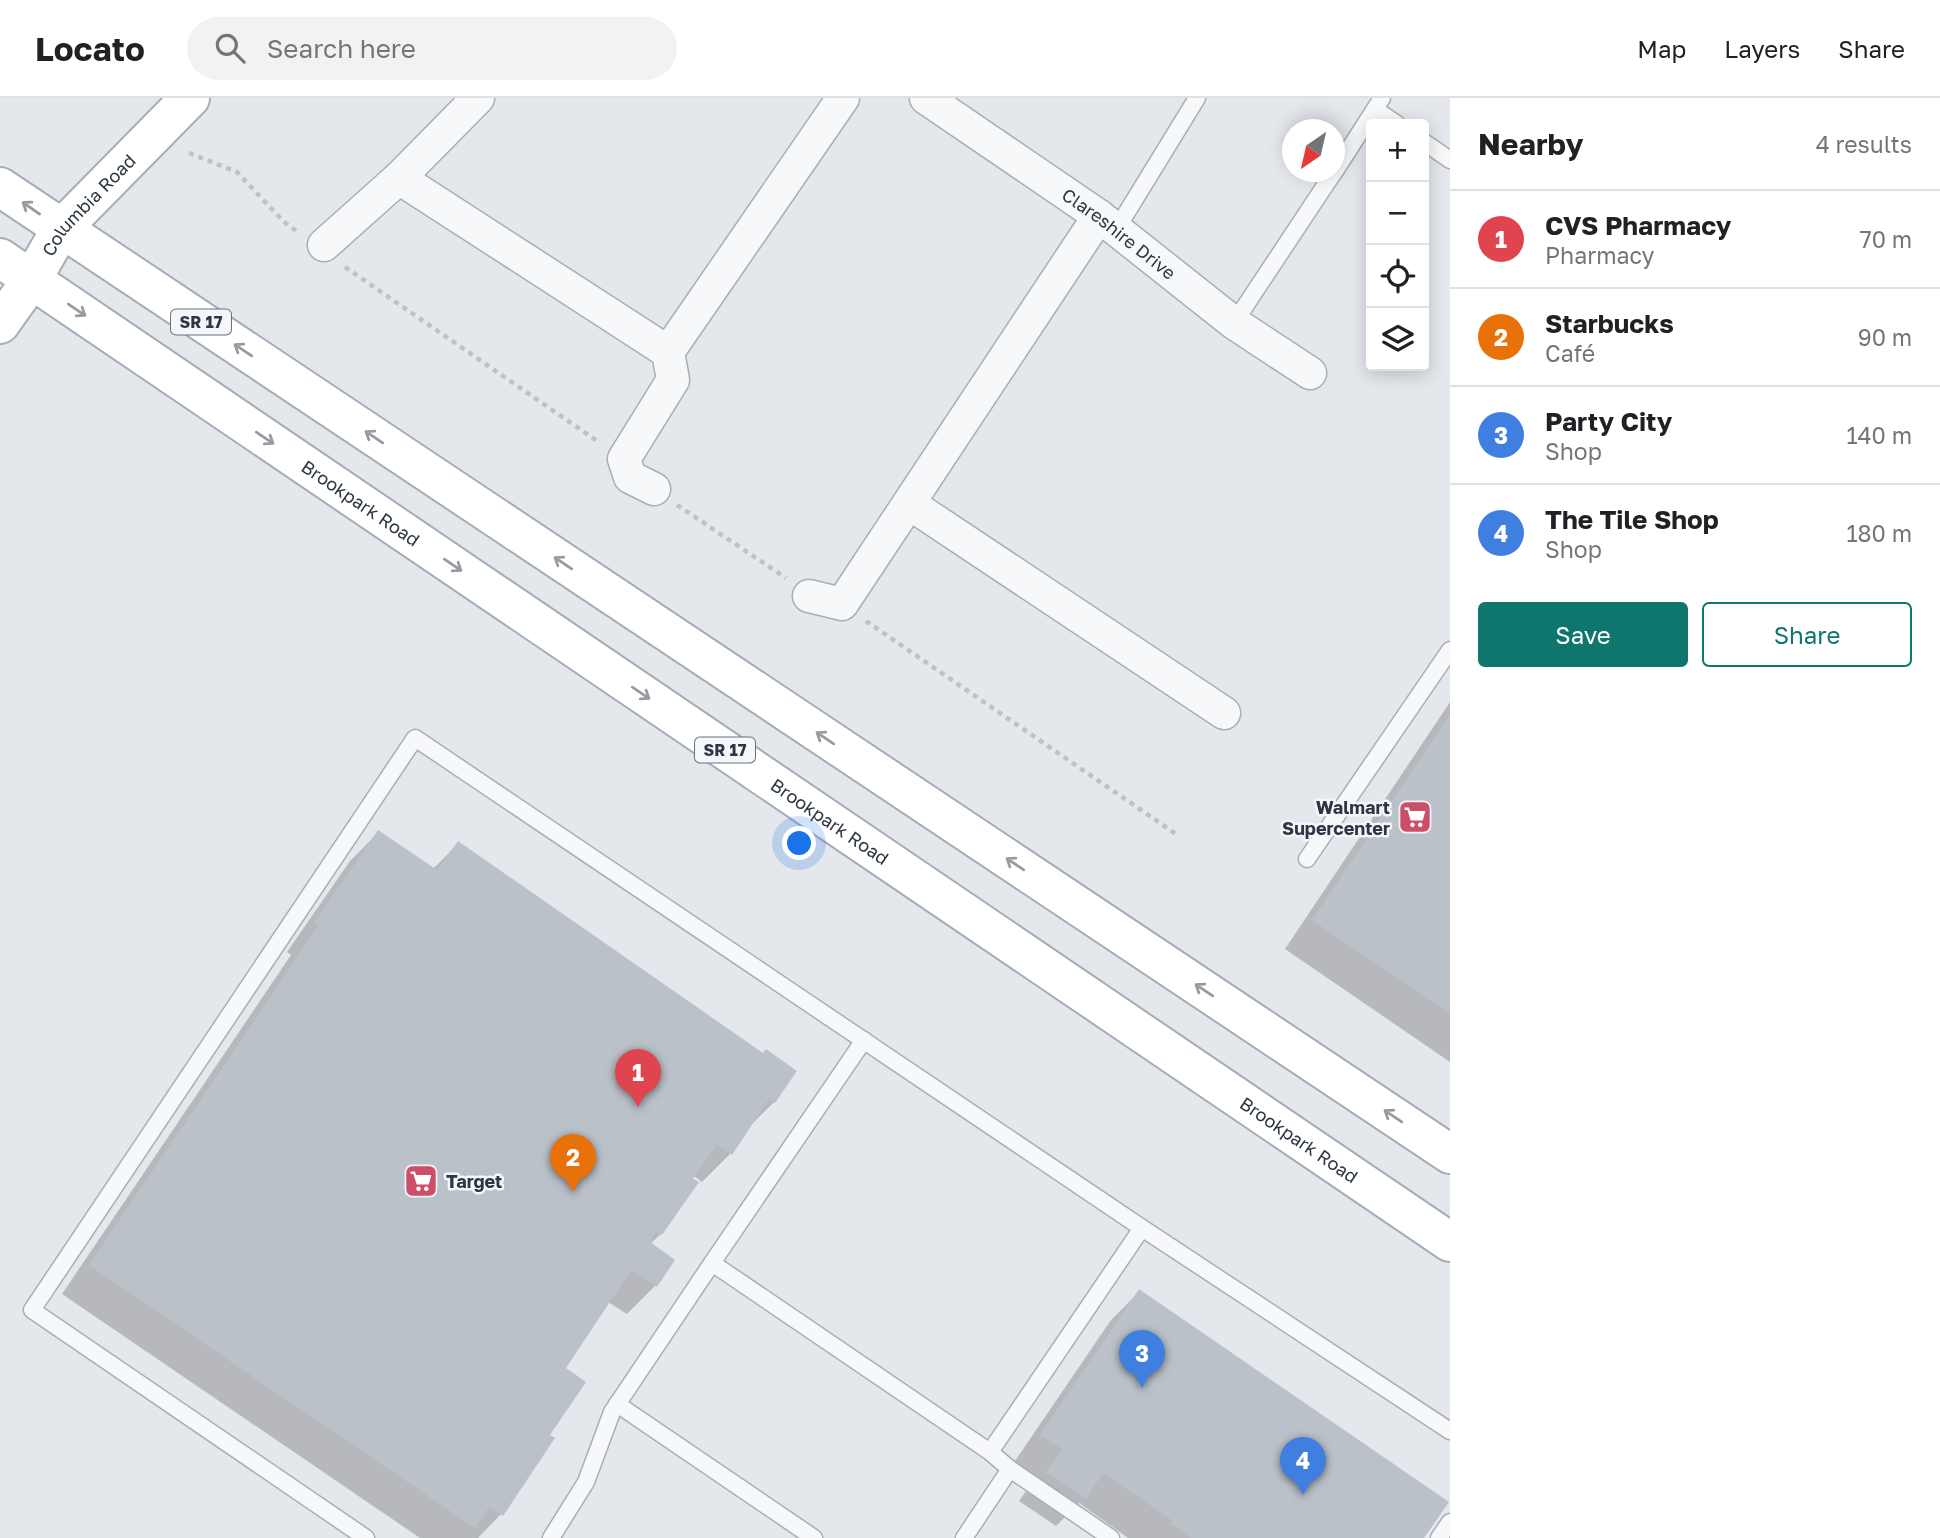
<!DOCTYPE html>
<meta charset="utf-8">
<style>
body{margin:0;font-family:"Golos Text",sans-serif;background:#f2f2f2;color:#202124}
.controls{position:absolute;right:21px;top:21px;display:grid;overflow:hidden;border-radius:7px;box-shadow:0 4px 18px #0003}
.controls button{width:63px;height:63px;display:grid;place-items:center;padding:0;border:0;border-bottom:2px solid #e0e0e0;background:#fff;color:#202124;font:35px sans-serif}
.compass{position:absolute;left:1282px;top:21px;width:63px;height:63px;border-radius:50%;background:#fff;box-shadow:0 4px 18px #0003;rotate:214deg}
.you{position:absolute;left:800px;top:746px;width:24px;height:24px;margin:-18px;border:5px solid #fff;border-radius:50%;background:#1a73e8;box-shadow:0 0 0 10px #1a73e833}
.badge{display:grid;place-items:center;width:46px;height:46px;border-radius:50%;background:#0f766e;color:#fff;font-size:23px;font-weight:700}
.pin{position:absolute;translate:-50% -58px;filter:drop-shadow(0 2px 4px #0008)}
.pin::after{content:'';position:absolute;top:37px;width:24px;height:21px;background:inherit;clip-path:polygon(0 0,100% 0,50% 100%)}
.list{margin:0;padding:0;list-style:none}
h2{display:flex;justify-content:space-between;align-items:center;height:91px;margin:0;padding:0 28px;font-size:30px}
h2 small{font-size:23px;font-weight:400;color:#757577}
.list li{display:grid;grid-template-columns:46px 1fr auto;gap:21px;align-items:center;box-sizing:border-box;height:98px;padding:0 28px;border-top:2px solid #e0e0e0}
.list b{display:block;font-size:26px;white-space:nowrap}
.list p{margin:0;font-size:23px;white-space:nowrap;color:#757577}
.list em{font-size:23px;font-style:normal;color:#757577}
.actions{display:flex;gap:14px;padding:21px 28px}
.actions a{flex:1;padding:16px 0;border:2px solid #0f766e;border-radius:7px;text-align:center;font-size:24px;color:#0f766e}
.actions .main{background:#0f766e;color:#fff}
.icon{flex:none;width:38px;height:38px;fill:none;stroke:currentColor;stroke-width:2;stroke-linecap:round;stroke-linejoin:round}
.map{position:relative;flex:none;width:1450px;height:1440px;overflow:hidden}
header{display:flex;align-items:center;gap:42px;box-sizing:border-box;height:98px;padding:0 35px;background:#fff;border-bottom:2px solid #e0e0e0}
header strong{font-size:33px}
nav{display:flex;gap:38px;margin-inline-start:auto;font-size:24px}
.search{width:490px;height:63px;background:#f2f2f2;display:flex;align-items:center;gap:18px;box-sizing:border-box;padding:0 24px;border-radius:38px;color:#757577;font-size:26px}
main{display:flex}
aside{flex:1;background:#fff}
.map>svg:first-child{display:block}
.shadow{fill:#0003}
.building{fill:#bbc1c9}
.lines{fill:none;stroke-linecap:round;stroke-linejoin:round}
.lane-casing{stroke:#a9aeb6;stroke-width:19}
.street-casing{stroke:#a9aeb6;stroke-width:35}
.secondary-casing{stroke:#a9aeb6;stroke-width:42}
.primary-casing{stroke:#a4adb7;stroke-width:42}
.path{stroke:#bec2c7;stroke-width:4.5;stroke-dasharray:5 5;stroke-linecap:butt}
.lane{stroke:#f7f8fa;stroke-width:16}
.street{stroke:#f7f8fa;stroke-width:32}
.secondary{stroke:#fff;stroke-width:38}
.primary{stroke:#fff;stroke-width:38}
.oneway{stroke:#969aa2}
.labels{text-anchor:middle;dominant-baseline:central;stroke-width:5;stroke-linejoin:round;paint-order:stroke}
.shield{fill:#f4f6f9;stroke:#68707a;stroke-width:2}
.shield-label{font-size:16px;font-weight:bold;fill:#2c3644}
.street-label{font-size:18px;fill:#2c3644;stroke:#f4f6f9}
.poi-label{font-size:18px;font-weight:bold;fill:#2c3644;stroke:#f4f6f9;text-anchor:end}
</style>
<header>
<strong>Locato</strong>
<div class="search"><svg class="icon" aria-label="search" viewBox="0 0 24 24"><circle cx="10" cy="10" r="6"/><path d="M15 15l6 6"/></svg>Search here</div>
<nav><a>Map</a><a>Layers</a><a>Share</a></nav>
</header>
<main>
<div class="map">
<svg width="1450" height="1440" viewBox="0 0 1450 1440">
<rect width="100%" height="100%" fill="#e4e7ec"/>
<g class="shadow">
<path d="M1450,604V964L1285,851Z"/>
<path d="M379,734L433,771L458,746L774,1004L746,1032L730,1056L702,1084L693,1077L661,1136L650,1146L655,1188L627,1216L608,1204L564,1271L547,1338L501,1416L478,1440H420L62,1196L291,857L287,854L350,763Z"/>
<path d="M1139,1194L1422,1440H1128L1079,1405L1056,1428L1019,1403L1035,1380L1013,1366L1111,1222Z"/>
</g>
<g class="building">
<path d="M1450,616V916L1312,822Z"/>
<path d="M378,732L437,772L458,743L763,955L766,951L797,973L775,1005L769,1001L732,1057L717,1046L693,1081L699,1084L662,1137L656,1134L650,1144L675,1162L657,1189L631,1172L566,1270L586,1284L550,1337L555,1340L503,1418L489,1409L475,1430L89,1167L318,828L314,825Z"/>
<path d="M1139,1191L1449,1404L1424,1440H1191L1171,1426L1173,1423L1103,1375L1086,1401L1046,1374L1062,1351L1040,1337Z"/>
</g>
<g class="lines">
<defs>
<g id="lane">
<path d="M1375,11L1397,26"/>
<path d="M1424,44L1450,62"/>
<path d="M1335,73L1382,0"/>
<path d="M1116,132L1197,0"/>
<path d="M1234,225L1334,74"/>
<path d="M1307,761L1450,552"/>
<path d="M864,942L712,1165L990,1354L1010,1371"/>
<path d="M617,1306L814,1440"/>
<path d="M990,1354L1142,1130"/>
<path d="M366,1440L32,1212L415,640L1142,1130L1450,1333"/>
<path d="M551,1440L586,1384L612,1314L712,1165"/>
<path d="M964,1440L1010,1371L1111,1440"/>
<path d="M1439,1440L1450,1424"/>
</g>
<g id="street">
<path id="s1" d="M926,0L1099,118L1234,225L1310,275"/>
<path d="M399,80L668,254L843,0"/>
<path d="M324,147L399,80L478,0"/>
<path d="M654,391L630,379L624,361L673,282L668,254"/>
<path d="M910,406L1224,615"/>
<path d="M809,498L842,506L1099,118"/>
</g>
<g id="secondary">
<path id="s2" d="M0,226L32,181L61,131L190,0"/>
</g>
<g id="primary">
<path d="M0,89L1450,1056"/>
<path id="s3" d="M0,160L1450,1144"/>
</g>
</defs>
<use href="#lane" class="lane-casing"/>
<use href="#street" class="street-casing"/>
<use href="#secondary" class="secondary-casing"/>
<use href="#primary" class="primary-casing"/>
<g class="path">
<path d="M189,55L237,74L283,123L299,135"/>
<path d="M345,169L600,345"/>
<path d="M677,407L786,480"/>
<path d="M866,523L1176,736"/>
</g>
<use href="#lane" class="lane"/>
<use href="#street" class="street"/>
<use href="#secondary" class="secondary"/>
<use href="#primary" class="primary"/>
</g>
<defs><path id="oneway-shaft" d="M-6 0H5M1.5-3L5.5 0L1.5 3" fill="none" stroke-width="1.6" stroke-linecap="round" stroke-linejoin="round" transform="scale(1.75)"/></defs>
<g class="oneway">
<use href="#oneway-shaft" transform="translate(31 110) rotate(-145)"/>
<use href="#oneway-shaft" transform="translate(77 212) rotate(34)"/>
<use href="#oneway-shaft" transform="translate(243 252) rotate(-146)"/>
<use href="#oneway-shaft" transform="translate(374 339) rotate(-146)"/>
<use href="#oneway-shaft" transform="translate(265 340) rotate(34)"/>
<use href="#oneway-shaft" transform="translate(563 465) rotate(-146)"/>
<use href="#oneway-shaft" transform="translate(453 467) rotate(34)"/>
<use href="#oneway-shaft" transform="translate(641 595) rotate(34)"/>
<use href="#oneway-shaft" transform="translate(825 640) rotate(-146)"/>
<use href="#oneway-shaft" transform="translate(1015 766) rotate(-146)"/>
<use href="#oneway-shaft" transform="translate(1204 892) rotate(-146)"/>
<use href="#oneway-shaft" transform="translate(1393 1018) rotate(-146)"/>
</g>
<defs>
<symbol id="supermarket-square" viewBox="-11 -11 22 22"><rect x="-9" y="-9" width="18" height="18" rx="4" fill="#cc4e68" stroke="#f4f6f9"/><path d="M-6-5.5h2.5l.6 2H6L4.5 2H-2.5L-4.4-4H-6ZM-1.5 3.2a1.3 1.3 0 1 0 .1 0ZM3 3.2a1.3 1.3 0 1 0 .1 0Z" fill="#fff"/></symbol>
</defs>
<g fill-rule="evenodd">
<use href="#supermarket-square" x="1396" y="700" width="38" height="38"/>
<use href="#supermarket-square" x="402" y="1064" width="38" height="38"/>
</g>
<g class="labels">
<g class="shield">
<rect x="171" y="211.5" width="60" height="25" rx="5"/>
<rect x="695" y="639.5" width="60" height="25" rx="5"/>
</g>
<g class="shield-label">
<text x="201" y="224">SR 17</text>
<text x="725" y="652">SR 17</text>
</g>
<g class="street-label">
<text stroke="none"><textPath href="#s2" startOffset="149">Columbia Road</textPath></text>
<text stroke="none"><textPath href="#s1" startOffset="236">Clareshire Drive</textPath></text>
<text stroke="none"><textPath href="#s3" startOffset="436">Brookpark Road</textPath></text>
<text stroke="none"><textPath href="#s3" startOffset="1003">Brookpark Road</textPath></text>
<text stroke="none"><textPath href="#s3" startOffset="1570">Brookpark Road</textPath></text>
</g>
<g class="poi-label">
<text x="1390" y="709">Walmart<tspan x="1390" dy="21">Supercenter</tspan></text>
<text x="446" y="1083" text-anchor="start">Target</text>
</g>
</g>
</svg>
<div class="controls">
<button>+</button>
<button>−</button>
<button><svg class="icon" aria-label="locate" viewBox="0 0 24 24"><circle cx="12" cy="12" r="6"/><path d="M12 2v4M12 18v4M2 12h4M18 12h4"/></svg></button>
<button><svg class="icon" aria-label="layers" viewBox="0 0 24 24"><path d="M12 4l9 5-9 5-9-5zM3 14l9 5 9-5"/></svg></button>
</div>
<svg class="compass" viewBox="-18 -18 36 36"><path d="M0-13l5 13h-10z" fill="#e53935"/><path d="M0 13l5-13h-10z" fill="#757577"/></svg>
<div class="you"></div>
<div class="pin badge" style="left:638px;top:1009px;background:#e0444e">1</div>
<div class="pin badge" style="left:573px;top:1094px;background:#e8710a">2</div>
<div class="pin badge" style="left:1142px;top:1290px;background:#3f7fe0">3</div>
<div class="pin badge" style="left:1303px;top:1397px;background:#3f7fe0">4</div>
</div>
<aside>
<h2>Nearby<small>4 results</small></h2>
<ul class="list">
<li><span class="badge" style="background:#e0444e">1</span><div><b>CVS Pharmacy</b><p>Pharmacy</p></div><em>70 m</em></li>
<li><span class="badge" style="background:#e8710a">2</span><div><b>Starbucks</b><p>Café</p></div><em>90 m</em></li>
<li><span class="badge" style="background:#3f7fe0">3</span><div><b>Party City</b><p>Shop</p></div><em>140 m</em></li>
<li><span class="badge" style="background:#3f7fe0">4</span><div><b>The Tile Shop</b><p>Shop</p></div><em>180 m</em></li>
</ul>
<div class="actions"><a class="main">Save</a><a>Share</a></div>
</aside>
</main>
